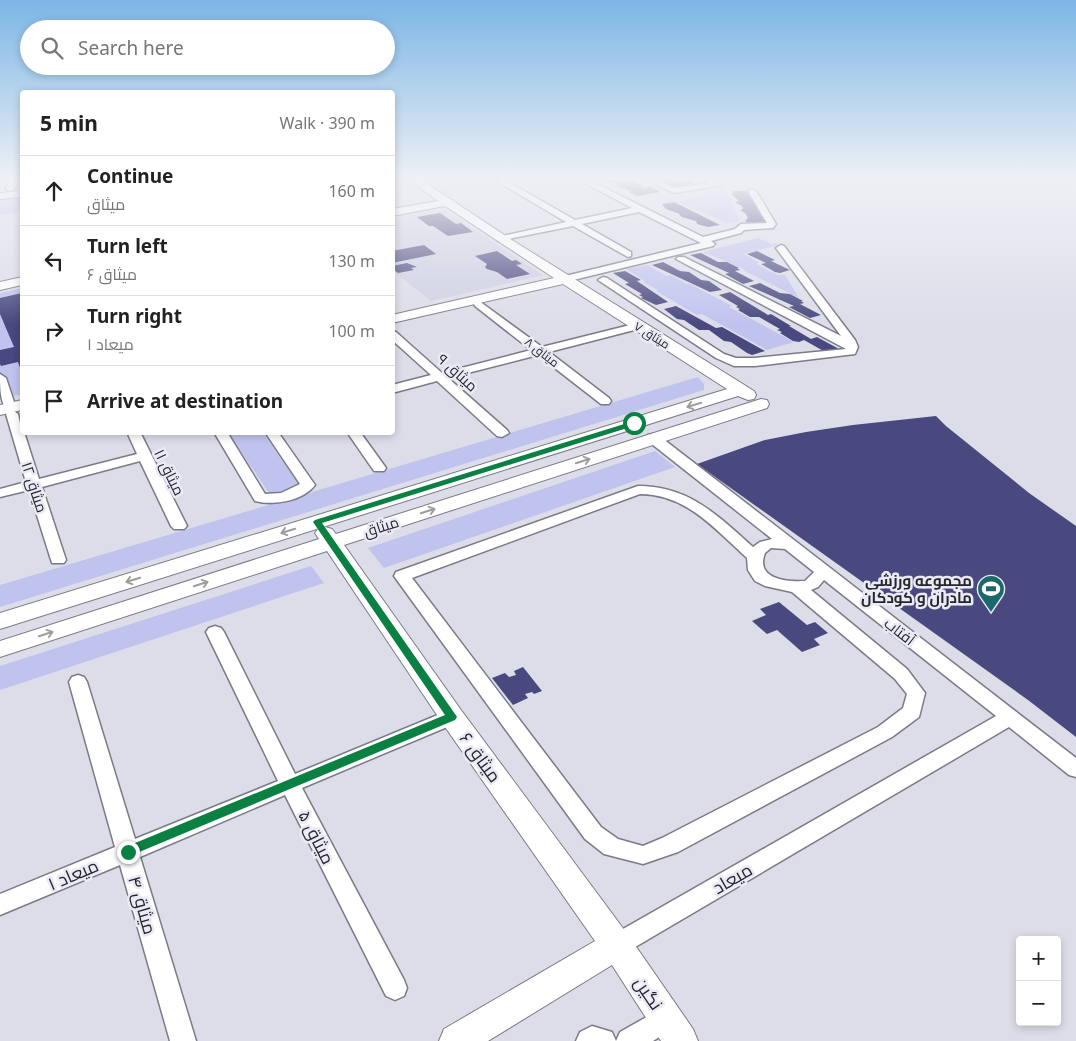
<!DOCTYPE html>
<meta charset="utf-8">
<style>
body{margin:0;font-family:"Noto Sans",Cairo,sans-serif;background:#f2f2f2;color:#222}
.controls{position:absolute;right:15px;bottom:15px;display:grid;overflow:hidden;border-radius:5px;box-shadow:0 2px 8px #0003}
.controls button{width:45px;height:45px;display:grid;place-items:center;padding:0;border:0;border-bottom:1px solid #e0e0e0;background:#fff;color:#222;font:25px sans-serif}
.stop{position:absolute;width:15px;height:15px;margin:-11px;border:4px solid #0b8043;border-radius:50%;background:#fff}
.stop.end{background:#0b8043;border-color:#fff;box-shadow:0 1px 5px #0008}
.list{margin:0;padding:0;list-style:none}
h2{display:flex;justify-content:space-between;align-items:center;height:65px;margin:0;padding:0 20px;font-size:21px}
h2 small{font-size:16px;font-weight:400;color:#767676}
.list li{display:grid;grid-template-columns:32px 1fr auto;gap:15px;align-items:center;box-sizing:border-box;height:70px;padding:0 20px;border-top:1px solid #e0e0e0}
.list b{display:block;font-size:19px;white-space:nowrap}
.list p{margin:0;font-size:16px;white-space:nowrap;color:#767676}
.list em{font-size:16px;font-style:normal;color:#767676}
.icon{flex:none;width:28px;height:28px;fill:none;stroke:currentColor;stroke-width:2;stroke-linecap:round;stroke-linejoin:round}
.map{position:relative;flex:none;width:1076px;height:1041px;overflow:hidden}
.search{position:absolute;background:#fff;box-shadow:0 2px 8px #0003;left:20px;top:20px;width:375px;height:55px;display:flex;align-items:center;gap:12px;box-sizing:border-box;padding:0 18px;border-radius:28px;color:#767676;font-size:19px}
.panel{position:absolute;background:#fff;box-shadow:0 2px 8px #0003;left:20px;top:90px;width:375px;height:345px;border-radius:5px}
.map>svg:first-child{display:block}
.built{fill:#cfd0e3}
.green{fill:#c1c3ef}
.building{fill:#49487f}
.lines{fill:none;stroke-linecap:round;stroke-linejoin:round}
.street-casing{stroke:#7a7b85;stroke-width:3}
.secondary-casing{stroke:#7a7b85;stroke-width:2}
.street{fill:#fff;fill-rule:evenodd}
.secondary{fill:#fff;fill-rule:evenodd}
.oneway{stroke:#9d9d9f}
.route{fill:#0b8043}
.labels{text-anchor:middle;dominant-baseline:central;stroke-width:5;stroke-linejoin:round;paint-order:stroke}
.far-street-label{font-size:12px;fill:#26262a;stroke:#e9eaf6}
.street-label{font-size:15px;fill:#26262a;stroke:#e9eaf6}
.poi-label{font-size:15px;font-weight:bold;fill:#26262a;stroke:#e9eaf6;text-anchor:end}
.near-street-label{font-size:18px;fill:#26262a;stroke:#e9eaf6}
</style>
<div class="map">
<svg width="1076" height="1041" viewBox="0 0 1076 1041">
<rect width="100%" height="100%" fill="#dcdde9"/>
<path class="built" d="M438,210L446,211L543,275L431,301L393,271L392,219Z"/>
<g class="green">
<path d="M726,190L740,221L727,223L678,202Z"/>
<path d="M22,197V208L18,209V212L0,215V198Z"/>
<path d="M758,238L771,244L777,243L779,245L743,254L759,262L756,264L778,275H785L799,298L743,270L744,269L703,252Z"/>
<path d="M647,265L667,276L671,275L687,284H690L732,306L729,307L794,342L767,350L702,314L697,315L656,291L658,290L643,282L645,281L626,269Z"/>
<path d="M22,288V394L0,399V293Z"/>
<path d="M698,377L704,384V390L0,607V585Z"/>
<path d="M228,433H263L300,485L271,496Z"/>
<path d="M655,451L675,467L384,568L368,548Z"/>
<path d="M311,566L324,583L0,690V666Z"/>
</g>
<g class="building">
<path d="M601,179H625L644,186H642L644,188L650,186L660,192L637,196L629,192H632L628,190L616,186H619L616,185L618,184Z"/>
<path d="M655,179H685L695,183L673,187L665,183H668Z"/>
<path d="M733,191H748L767,225H752L745,221L748,218L746,214L740,210L743,209L742,206L736,203V202L739,201L731,194L734,192Z"/>
<path d="M674,202L720,225L708,227L697,224L696,221L682,217L679,215L680,214L666,209L662,204Z"/>
<path d="M440,213L456,224L461,223L473,232L448,236L433,226H429L417,217Z"/>
<path d="M424,245L436,254L392,263V251Z"/>
<path d="M497,251L512,261L516,260L522,264L516,265L530,274L507,279L497,272L487,269L485,267L487,264L475,256Z"/>
<path d="M757,251L775,260L771,261L790,270L780,273L775,272L761,264L766,263L747,254Z"/>
<path d="M701,253L718,262H727L739,268H737L740,270L735,271L754,281L743,284L725,274L729,273L690,255Z"/>
<path d="M663,262L680,271L689,272L701,280L709,281L722,290L710,292L652,265Z"/>
<path d="M407,263L417,267L411,268L414,270L398,273L392,268V266Z"/>
<path d="M625,271L641,280L637,281L668,302L656,305L641,298L643,297L639,295L642,294L625,284L629,283L613,273Z"/>
<path d="M760,283L780,293L790,294L803,301H801L804,303L800,304L821,315L810,318L789,307L794,306L749,286Z"/>
<path d="M730,292L768,315L771,314L791,326H789L811,339L817,337L839,349L827,353L804,340L799,342L793,341L780,333L782,332L777,330L780,329L759,317H750L738,310L740,309L736,307L738,306L719,295Z"/>
<path d="M22,293V373L18,362L1,366L0,364V350L14,347L0,314V298Z"/>
<path d="M676,306L716,328L722,327L765,351L752,355L747,353L731,342L724,341L709,330H699L684,320L677,319L664,309Z"/>
<path d="M936,416L946,426L1029,493L1076,526V737L1028,700L697,464L765,440L806,432L853,425Z"/>
<path d="M779,602L807,625L815,622L828,633L814,639L820,645L802,652L777,630L767,634L752,621L766,615L760,609Z"/>
<path d="M523,667L542,691L534,694L532,692L525,694L528,698L513,705L492,678L505,673L509,677L516,675L514,671Z"/>
</g>
<g class="lines">
<defs>
<g id="street">
<path d="M10,179H18L14,189L10,191L6,189Z"/>
<path d="M493,179H503L575,220L632,208L577,179H587L703,237L735,229L741,224L767,223L748,191L752,189L756,191L776,224L773,228L744,230L741,233L711,241L715,244L713,246L565,282L561,281V277L701,243L639,212L582,224L631,252V256L628,257L573,226L498,241V237L566,222Z"/>
<path d="M644,179H655L675,188L709,183L702,179H713L722,184L718,186L674,193Z"/>
<path d="M781,245L784,246L855,340L858,347L855,354L755,366H734L716,358L598,280L603,277L607,278L724,354L736,358H755L846,349L676,259L678,257H684L841,336L776,248Z"/>
<path d="M479,301L542,347L638,323L643,326L642,328L549,352L609,398L611,401L609,404H601L538,355L448,378L507,430L509,433L502,437L497,436L437,381L392,393V385L431,375L392,340V331L396,332L442,373L531,350L475,306L474,304Z"/>
<path d="M0,374L6,378L16,408L14,411L18,414L22,432H24L39,479L137,454L127,432H140L187,526L184,529H174L171,526L140,461L42,487L66,560L64,563H52L29,490L0,497V489L26,482L6,414L8,411C0,404 0,386 0,374Z"/>
<path d="M214,432H227L265,494L281,493L300,484L265,432H278L315,485C303,501 273,506 255,501Z"/>
<path d="M347,432H360L386,468L384,471H374Z"/>
<path d="M653,434L658,435L1076,758V777L1069,775L1009,727L625,953L617,956L609,953L605,945L609,937L996,716L824,580L818,587L811,590L907,669L925,693L919,717L892,737L678,852L643,864L604,854L585,839L394,576L396,572L638,486C689,486 717,515 753,547L760,542L772,539L648,441L646,438L648,435ZM640,494C686,494 715,529 747,558L748,570L755,581L765,586L792,592L895,679L907,694L903,708L878,727L662,838L643,846L618,839L601,827L412,578ZM771,548L785,549L814,572L805,581C786,582 755,579 765,553Z"/>
<path d="M215,626L221,628L224,632L295,774L445,712L452,710L459,712L462,717L459,722L302,788L404,980L407,988L404,996L395,1000L386,996L285,795L140,857L196,1041H170L120,865L0,915V894L115,847L69,682L72,677L78,675L84,677L87,682L135,839L278,781L206,632L209,628Z"/>
<path d="M666,1006L675,1009L679,1018L675,1027L653,1041H616L620,1032Z"/>
<path d="M592,1026L612,1032L616,1041H576L580,1032Z"/>
</g>
<g id="secondary">
<path d="M408,179H420L512,240L754,391L756,395L754,399L748,400L738,396L0,629V613L727,389L563,284L392,323V315L554,278L445,206L392,216V209L438,201Z"/>
<path d="M22,191V197L0,199V193Z"/>
<path d="M22,277V285L0,290V282Z"/>
<path d="M761,399L767,400L769,404L767,408L344,545L461,710L628,935L693,1029L698,1041H661L612,965L488,1041H439L444,1029L595,941L443,724L327,551L0,657V641L319,539L315,533L318,529L325,527L332,529L336,534Z"/>
<path d="M22,400V410L0,415V405Z"/>
</g>
</defs>
<use href="#street" class="street-casing"/>
<use href="#secondary" class="secondary-casing"/>
<use href="#street" class="street"/>
<use href="#secondary" class="secondary"/>
</g>
<defs><path id="oneway-shaft" d="M-6 0H5M1.5-3L5.5 0L1.5 3" fill="none" stroke-width="1.6" stroke-linecap="round" stroke-linejoin="round" transform="scale(1.25)"/></defs>
<g class="oneway">
<use href="#oneway-shaft" transform="translate(694 405) rotate(163)"/>
<use href="#oneway-shaft" transform="translate(583 461) rotate(-18)"/>
<use href="#oneway-shaft" transform="translate(428 511) rotate(-18)"/>
<use href="#oneway-shaft" transform="translate(288 531) rotate(163)"/>
<use href="#oneway-shaft" transform="translate(133 580) rotate(163)"/>
<use href="#oneway-shaft" transform="translate(201 584) rotate(-18)"/>
<use href="#oneway-shaft" transform="translate(46 634) rotate(-18)"/>
</g>
<linearGradient id="sky" x2="0" y2="1"><stop stop-color="#7bb6e6"/><stop offset="0.55" stop-color="#eff0f5"/><stop offset="1" stop-color="#eff0f5" stop-opacity="0"/></linearGradient>
<rect width="1076" height="325" fill="url(#sky)"/>
<path class="route" d="M634,421L637,422V425L322,523L455,714L457,717L455,720L132,855H123L122,852L123,848L445,715L313,522L315,520Z"/>
<defs>
<symbol id="stadium-pin" viewBox="-11 -11 22 30"><path d="M0 17L-7.5 6A9.5 9.5 0 1 1 7.5 6Z" fill="#1c696c" stroke="#e9eaf6"/><path d="M0-5a6.5 5 0 1 0 0 10a6.5 5 0 1 0 0-10ZM-3.5-1.8h7v3.6h-7Z" fill="#fff"/></symbol>
</defs>
<g fill-rule="evenodd">
<use href="#stadium-pin" x="975" y="573" width="32" height="43"/>
</g>
<g class="labels">
<g class="far-street-label">
<text transform="translate(652 335) rotate(32)">میثاق ۷</text>
<text transform="translate(542 352) rotate(38)">میثاق ۸</text>
</g>
<g class="street-label">
<text transform="translate(458 372) rotate(42)">میثاق ۹</text>
<text transform="translate(170 472) rotate(64)">میثاق ۱۱</text>
<text transform="translate(35 487) rotate(72)">میثاق ۱۲</text>
<text transform="translate(381 526) rotate(-18)">میثاق</text>
<text transform="translate(900 631) rotate(38)">آفتاب</text>
</g>
<g class="poi-label">
<text x="972" y="580">مجموعه ورزشی<tspan x="972" dy="17">مادران و کودکان</tspan></text>
</g>
<g class="near-street-label">
<text transform="translate(481 757) rotate(54)">میثاق ۶</text>
<text transform="translate(317 837) rotate(63)">میثاق ۵</text>
<text transform="translate(73 874) rotate(-23)">میعاد ۱</text>
<text transform="translate(732 878) rotate(-30)">میعاد</text>
<text transform="translate(143 905) rotate(74)">میثاق ۴</text>
<text transform="translate(649 993) rotate(56)">نگین</text>
</g>
</g>
</svg>
<div class="controls">
<button>+</button>
<button>−</button>
</div>
<div class="stop" style="left:634px;top:423px"></div>
<div class="stop end" style="left:128px;top:852px"></div>
<div class="search"><svg class="icon" aria-label="search" viewBox="0 0 24 24"><circle cx="10" cy="10" r="6"/><path d="M15 15l6 6"/></svg>Search here</div>
<section class="panel">
<h2>5 min<small>Walk · 390 m</small></h2>
<ul class="list">
<li><svg class="icon" aria-label="ahead" viewBox="0 0 24 24"><path d="M12 20V5M6 11l6-6 6 6"/></svg><div><b>Continue</b><p>میثاق</p></div><em>160 m</em></li>
<li><svg class="icon" aria-label="left" viewBox="0 0 24 24"><path d="M17 20v-9H6M10 6l-5 5 5 5"/></svg><div><b>Turn left</b><p>میثاق ۶</p></div><em>130 m</em></li>
<li><svg class="icon" aria-label="right" viewBox="0 0 24 24"><path d="M7 20v-9h11M14 6l5 5-5 5"/></svg><div><b>Turn right</b><p>میعاد ۱</p></div><em>100 m</em></li>
<li><svg class="icon" aria-label="arrive" viewBox="0 0 24 24"><path d="M6 21V4h12l-3 4 3 4H6"/></svg><div><b>Arrive at destination</b></div></li>
</ul>
</section>
</div>
